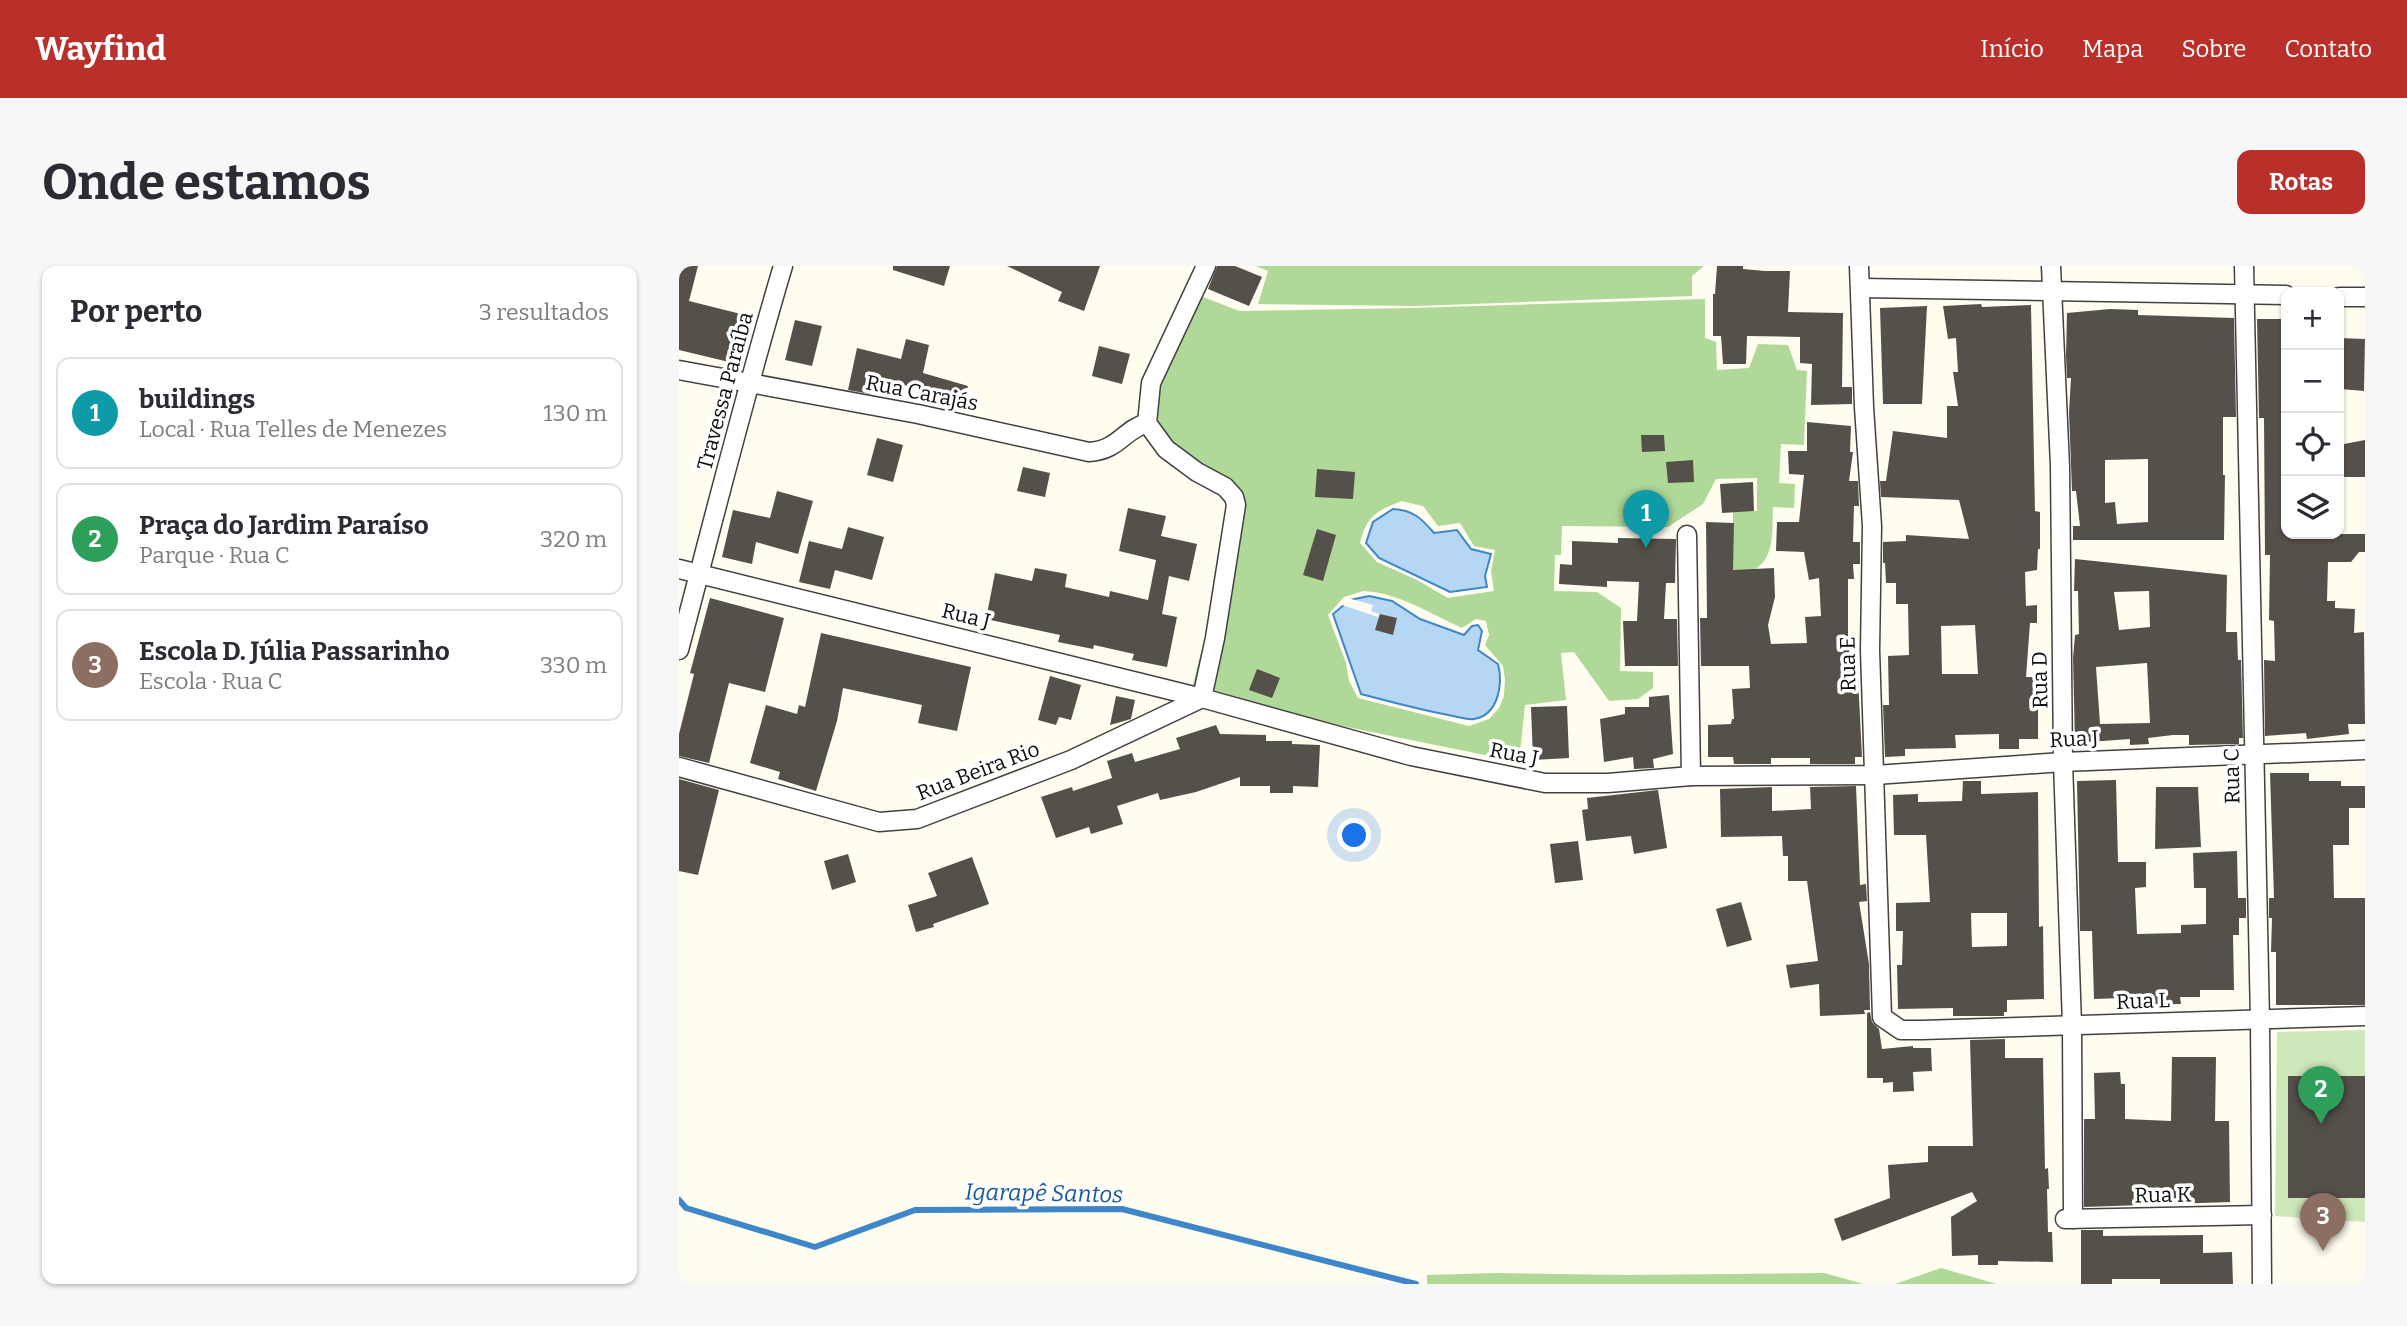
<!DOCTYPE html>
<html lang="pt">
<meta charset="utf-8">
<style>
body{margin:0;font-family:Bitter,serif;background:#f7f7f7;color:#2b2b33}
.controls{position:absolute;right:21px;top:21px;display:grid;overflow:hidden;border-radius:14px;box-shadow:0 2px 5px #0004}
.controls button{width:63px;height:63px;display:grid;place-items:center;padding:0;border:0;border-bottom:2px solid #e1e1e2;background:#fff;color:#2b2b33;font:35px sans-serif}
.you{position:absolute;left:676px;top:570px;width:24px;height:24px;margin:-18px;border:5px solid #fff;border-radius:50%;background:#1a73e8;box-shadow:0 0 0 10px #1a73e833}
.badge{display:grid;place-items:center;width:46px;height:46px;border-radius:50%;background:#b9302a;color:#fff;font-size:23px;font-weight:700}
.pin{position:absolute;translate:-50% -58px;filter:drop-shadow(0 2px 4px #0008)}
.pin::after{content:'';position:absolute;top:37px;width:24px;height:21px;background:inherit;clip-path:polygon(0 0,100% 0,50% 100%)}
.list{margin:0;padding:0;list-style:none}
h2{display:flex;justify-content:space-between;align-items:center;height:91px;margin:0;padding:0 28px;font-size:30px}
h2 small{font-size:23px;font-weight:400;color:#7c7c81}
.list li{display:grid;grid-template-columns:46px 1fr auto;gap:21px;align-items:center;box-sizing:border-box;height:112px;margin:0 14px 14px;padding:0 14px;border:2px solid #e1e1e2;border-radius:14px}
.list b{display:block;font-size:26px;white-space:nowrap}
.list p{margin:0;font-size:23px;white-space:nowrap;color:#7c7c81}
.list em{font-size:23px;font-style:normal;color:#7c7c81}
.icon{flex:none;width:38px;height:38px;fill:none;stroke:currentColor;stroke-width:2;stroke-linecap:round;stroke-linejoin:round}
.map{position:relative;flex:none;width:1686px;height:1018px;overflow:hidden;border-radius:14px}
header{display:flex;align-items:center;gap:42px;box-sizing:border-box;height:98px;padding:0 35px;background:#b9302a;color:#fff}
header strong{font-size:33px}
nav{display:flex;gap:38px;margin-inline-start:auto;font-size:24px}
.intro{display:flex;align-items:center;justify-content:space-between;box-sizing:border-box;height:168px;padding:0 42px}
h1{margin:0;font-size:49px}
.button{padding:18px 32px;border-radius:14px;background:#b9302a;color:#fff;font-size:24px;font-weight:700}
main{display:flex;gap:42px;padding:0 42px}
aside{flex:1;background:#fff;border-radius:14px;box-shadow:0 2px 5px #0004}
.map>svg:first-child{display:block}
.green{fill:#cee8b9}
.forest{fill:#b0d899;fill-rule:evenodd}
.water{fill:#b5d7f4;stroke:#3f86c9;stroke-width:2}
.pier{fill:#fefdef}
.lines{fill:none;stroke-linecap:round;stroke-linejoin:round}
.stream{stroke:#3f86c9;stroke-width:6}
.building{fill:#56504a;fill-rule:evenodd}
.street-casing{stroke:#414141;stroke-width:21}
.street{stroke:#fff;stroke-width:18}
.labels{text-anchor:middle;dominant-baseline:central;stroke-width:7;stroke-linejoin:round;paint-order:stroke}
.street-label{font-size:21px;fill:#0e0e0e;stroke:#fff}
.water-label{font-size:23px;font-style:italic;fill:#1b589b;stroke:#fff}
</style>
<header>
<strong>Wayfind</strong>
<nav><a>Início</a><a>Mapa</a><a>Sobre</a><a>Contato</a></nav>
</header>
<div class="intro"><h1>Onde estamos</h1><a class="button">Rotas</a></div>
<main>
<aside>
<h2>Por perto<small>3 resultados</small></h2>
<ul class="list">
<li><span class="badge" style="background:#0f9aa8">1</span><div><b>buildings</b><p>Local · Rua Telles de Menezes</p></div><em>130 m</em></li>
<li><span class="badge" style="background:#2e9e5b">2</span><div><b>Praça do Jardim Paraíso</b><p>Parque · Rua C</p></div><em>320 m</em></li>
<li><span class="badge" style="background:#8d6e63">3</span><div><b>Escola D. Júlia Passarinho</b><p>Escola · Rua C</p></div><em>330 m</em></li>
</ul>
</aside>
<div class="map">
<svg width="1686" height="1018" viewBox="0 0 1686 1018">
<rect width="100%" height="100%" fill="#fefdef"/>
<path class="green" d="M1686,764V956L1596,950L1598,766Z"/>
<g class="forest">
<path d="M577,0H1025L1013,10V30L737,40L579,38L589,5Z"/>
<path d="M514,27L560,45L733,42L1026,33V72L1037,76L1038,104L1070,102L1079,78L1109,79L1118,104L1128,105L1125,179L1102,178L1100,217L1116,218L1115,242L1094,241C1093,262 1097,297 1071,305C1067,306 1059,305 1054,305V245H1078V212L1037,213L1024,238L989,261L883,260L882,289H876L875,325L918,326L942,342L941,405L974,406V422L959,433L930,435L895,386L882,387L887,434L846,439L840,496L511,429L561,236L491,179L473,155L479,115ZM722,235L744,240L759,260L781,257L795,280L816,284L812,305L815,325L769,332L738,314L698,296L681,277C688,250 696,246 722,235ZM684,325C718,326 752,348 783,362L797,353L807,355L810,369L806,379L824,400L826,413L825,430L820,442L810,453L790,460L679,432L670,415L667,397L649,349L665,331Z"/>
<path d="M1262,1002L1318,1018H1216Z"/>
<path d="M816,1007L947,1009L1145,1007L1185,1018H748V1009Z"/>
</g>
<g class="water">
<path d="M714,243C734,244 742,252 755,267L778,264L792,283L812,288L806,310L808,321L771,326L700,292L687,277L694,256Z"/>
<path d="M690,330L713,335L741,353L785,369L793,360L799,359L803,365L799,384L819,398C824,417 820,449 795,453C789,454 780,451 774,450C742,444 712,436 682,428L654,348L671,334Z"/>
</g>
<path class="pier" d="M669,332L694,339L692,345L700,348L699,351L663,339Z"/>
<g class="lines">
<path class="stream" d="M0,934L7,942L136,981L236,944L443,943L737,1018"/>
</g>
<g class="building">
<path d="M0,0H19L10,35L62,48L50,96L0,84Z"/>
<path d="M214,0H271L265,20L214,4Z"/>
<path d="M328,0H421L405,45L379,35L383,26Z"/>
<path d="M538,0H556L583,11L570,40L529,23Z"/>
<path d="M1038,0H1064V3L1086,5H1111L1109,46L1164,47L1163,121H1173V138L1132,139L1133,98L1121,97V71L1068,70L1067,98H1044L1042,70H1034V28H1036Z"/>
<path d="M1302,38L1303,41L1352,39L1356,245L1361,246V283H1359L1358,304L1346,306L1347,340L1358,339V357H1351L1347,411H1359V473H1340V483H1320V468L1276,469L1277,482L1226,483V490L1206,491L1204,439H1210L1209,390L1230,389L1229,338H1217V317H1207L1206,297H1204V276L1227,275V269L1290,273L1280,234L1202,231L1201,215H1207L1214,165L1268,172V140H1279L1274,106H1279L1277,72L1269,73L1264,40ZM1296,359L1299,408H1263L1262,360Z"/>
<path d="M1248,40L1243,138H1204L1201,42Z"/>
<path d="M1431,43L1459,44V49L1555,52L1557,151H1544V209H1546L1545,274H1394V260H1401L1397,225H1393L1390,146L1392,112H1388L1387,90L1388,47ZM1469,193V256L1438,258L1436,236L1426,237V194Z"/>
<path d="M1578,53H1607V268H1686V286H1680L1672,296H1649L1648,335H1656V342L1676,343L1675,367L1685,366L1686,458H1669L1670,468L1628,473L1627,467L1586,470L1585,394L1596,395L1595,355L1590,354L1591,289H1586L1585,152H1580Z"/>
<path d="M116,54L143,60L133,100L106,94Z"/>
<path d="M1660,72L1686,73L1685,125L1661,123L1664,89H1660Z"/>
<path d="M227,73L250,79L244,107L289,120L285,133L261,128L259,133L239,127L241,123L195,112L191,128L169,124L178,82L222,93Z"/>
<path d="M420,80L451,88L443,118L413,110Z"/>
<path d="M1128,156L1172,160L1171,186H1174L1170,215H1179L1180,240H1175L1174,276H1181V298H1174L1175,313H1169V376L1171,392H1178L1183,491H1176V498H1131V492H1092V498H1055L1054,491H1029V459L1052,458L1053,453H1055L1053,423L1071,422L1070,400H1022L1021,352H1028L1027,256L1055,257L1054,304L1095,302L1096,331L1089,359L1092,378L1128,377L1126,351L1142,350L1140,312L1130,314L1125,286L1097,285L1098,256H1120L1125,209L1110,208L1109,185H1128Z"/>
<path d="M962,169H985L986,185L963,186Z"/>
<path d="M198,172L224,179L214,216L188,209Z"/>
<path d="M1686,174V211H1660V179Z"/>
<path d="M1014,194L1015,216L989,217L987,196Z"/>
<path d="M344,201L371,207L366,231L338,225Z"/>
<path d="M638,203L676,206L674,233L636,231Z"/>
<path d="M1074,216L1075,245L1043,247L1041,218Z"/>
<path d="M98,225L134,235L119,288L77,276L73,298L43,291L54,244L91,252Z"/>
<path d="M449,242L487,250L482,270L518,278L510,315L490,310L483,348L498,351L488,401L453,394L455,388L415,379L414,383L379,376L381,369L307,353L316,307L353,315L356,302L388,308L386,321L430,331L431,325L469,334L477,294L440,285Z"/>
<path d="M169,261L205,271L193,314L156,304L151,323L120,316L130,275L163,283Z"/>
<path d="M638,263L657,269L644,315L624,309Z"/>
<path d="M939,272L997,273L996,317H987L985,353H998L999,400H946L944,355H958L960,316L928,315V321L880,318L881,298L893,299V275L939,277Z"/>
<path d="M1396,293L1548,309L1547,366H1558L1559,394H1562L1564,472H1560V478L1510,479V469H1494L1469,472L1470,478L1451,479V473L1396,477L1394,392L1396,369L1400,368L1399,325H1395ZM1470,325L1471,361L1440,364L1435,326ZM1468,397L1471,457L1421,458L1417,401Z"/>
<path d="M31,332L105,352L86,426L50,417L30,497L0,490V468L15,408L11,407Z"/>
<path d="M701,348L718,352L714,369L696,364Z"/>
<path d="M142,367L292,401L278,465L239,457L243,439L164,422L158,455L137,525L99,513L101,506L71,497L87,439L118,448L120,439L126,441Z"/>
<path d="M578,403L601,412L593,432L570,424Z"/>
<path d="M371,410L402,419L392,454L380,451L377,459L359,454Z"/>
<path d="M990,429L994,488L974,493L975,502L955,503L954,491L925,496L921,453L946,448V441H970V431Z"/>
<path d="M437,430L456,434L452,453L431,459Z"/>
<path d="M888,440L890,492L854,494L852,441Z"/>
<path d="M537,459L541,468L587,469V475H613V478L641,479L639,521L614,520V527H591V520H561V511L517,526L481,534L479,527L438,540L444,558L412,568L410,561L377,572L362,531L393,521L394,525L433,512L428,495L453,487L456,496L501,483L497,472Z"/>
<path d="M1591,507H1630V515H1662V520H1686V542H1670V579H1654L1655,632H1686V739H1597V686H1592L1593,652H1590V632H1595Z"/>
<path d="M0,513L40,524L19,609L0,605Z"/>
<path d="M1437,514L1439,596H1467V621L1456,622L1458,668L1502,667V659L1527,658V622H1515L1514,587L1558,585L1559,632H1567V652H1560V669H1554L1555,724H1521V731H1501L1502,738L1445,739L1444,732L1415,733L1413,665H1401L1398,515Z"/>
<path d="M1284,515H1302V528L1359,526L1360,661L1364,660L1365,733L1328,734V746H1325V750H1274V742L1219,743L1218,699H1223L1224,665H1217V637L1251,636L1247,569H1215L1214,529L1239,528V536L1283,535ZM1292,647H1328V680L1293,681Z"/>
<path d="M1177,520L1181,619L1187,618L1188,635L1180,636L1190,698L1191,744H1185L1186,748L1141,750L1140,718L1111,722L1107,699L1139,695L1128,615H1109V590H1104L1103,570L1042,571L1041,523L1093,521V545L1132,543L1131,521Z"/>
<path d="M1477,521H1519L1522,581L1476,583Z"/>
<path d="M979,524L988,582L955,588L952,570L907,575L903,544L909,543L908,532Z"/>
<path d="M899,575L904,614L876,617L871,578Z"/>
<path d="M169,588L177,616L153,624L145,595Z"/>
<path d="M293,591L310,638L254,658L255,661L237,666L229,639L258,630L249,607Z"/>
<path d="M1062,636L1073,674L1048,681L1037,643Z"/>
<path d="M1191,746L1193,756L1200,763L1203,783L1234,780V782H1252L1253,805L1234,806L1235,825L1214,826V816L1204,817V812H1188V747Z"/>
<path d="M1326,773V792H1364L1366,903L1369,902L1370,923H1368L1369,966H1373L1374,996L1319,995V999H1299V989L1273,990L1272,951L1298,935L1293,926L1163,975L1155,953L1211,932L1209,899L1249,896V880H1294L1291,774Z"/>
<path d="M1493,791H1537L1536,855H1550L1551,936L1405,941V853H1416L1415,807L1441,806L1442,818H1446V853L1492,855Z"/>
<rect x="1609" y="810" width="77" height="122"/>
<path d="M1402,964H1424V970L1524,969V987L1553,986L1554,1018H1481V1013H1433V1018H1402Z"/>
</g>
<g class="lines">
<defs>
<g id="street">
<path d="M1180,0L1185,141L1193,260L1191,384L1203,751L1222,764H1243L1686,750"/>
<path d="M1372,0L1381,200L1384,496L1393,759L1394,953"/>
<path d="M1565,0L1581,754L1583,1018"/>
<path d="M1182,22L1607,29"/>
<path d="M1660,31H1686"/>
<path d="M0,104L239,148L410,186C440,184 444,164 468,157"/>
<path d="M1008,269L1012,510"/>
<path d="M0,303L523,432L732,490L866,517H929L1012,510L1196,509L1384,496L1686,484"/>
<path d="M0,384C34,256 66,127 104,0"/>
<path d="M0,501L200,556L238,553L392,494L523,432L536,372L557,239L555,231L546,221L518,206L487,183L468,157L472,117L527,0"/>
<path d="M1386,953L1583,949"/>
</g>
</defs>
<use href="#street" class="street-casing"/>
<use href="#street" class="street"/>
</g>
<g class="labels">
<g class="street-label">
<text transform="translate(46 125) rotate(-75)">Travessa Paraíba</text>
<text transform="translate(243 127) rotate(11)">Rua Carajás</text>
<text transform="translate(287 350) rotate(14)">Rua J</text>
<text transform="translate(1169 398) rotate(-91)">Rua E</text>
<text transform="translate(1361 414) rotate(-91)">Rua D</text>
<text transform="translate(1395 473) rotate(-3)">Rua J</text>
<text transform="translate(835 488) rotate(11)">Rua J</text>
<text transform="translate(299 505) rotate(-21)">Rua Beira Rio</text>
<text transform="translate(1553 510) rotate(-91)">Rua C</text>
<text transform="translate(1464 735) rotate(-2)">Rua L</text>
<text transform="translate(1484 929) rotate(-1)">Rua K</text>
</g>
<g class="water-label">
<text transform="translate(365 927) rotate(1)">Igarapê Santos</text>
</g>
</g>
</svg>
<div class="controls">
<button>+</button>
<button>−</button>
<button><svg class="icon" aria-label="locate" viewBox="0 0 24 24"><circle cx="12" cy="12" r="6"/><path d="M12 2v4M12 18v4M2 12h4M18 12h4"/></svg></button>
<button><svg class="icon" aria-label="layers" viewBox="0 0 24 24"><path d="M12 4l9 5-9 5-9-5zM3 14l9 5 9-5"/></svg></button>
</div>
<div class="you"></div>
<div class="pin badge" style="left:967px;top:282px;background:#0f9aa8">1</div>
<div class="pin badge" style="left:1642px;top:858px;background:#2e9e5b">2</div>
<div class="pin badge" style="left:1644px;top:985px;background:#8d6e63">3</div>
</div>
</main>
